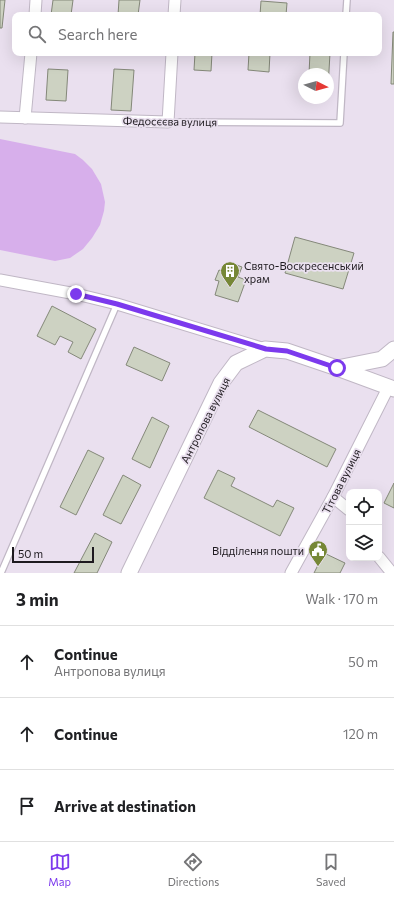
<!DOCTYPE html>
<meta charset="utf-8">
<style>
body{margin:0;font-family:Commissioner,sans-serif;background:#f2f2f2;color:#202124}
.controls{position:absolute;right:12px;bottom:12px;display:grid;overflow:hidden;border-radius:8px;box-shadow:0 4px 16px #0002}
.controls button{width:36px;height:36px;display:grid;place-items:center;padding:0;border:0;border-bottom:1px solid #e0e0e0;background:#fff;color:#202124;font:20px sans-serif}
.compass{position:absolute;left:298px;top:68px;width:36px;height:36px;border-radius:50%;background:#fff;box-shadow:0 4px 16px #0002;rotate:96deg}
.scale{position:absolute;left:12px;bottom:10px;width:82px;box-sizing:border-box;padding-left:4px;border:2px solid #1e1a1f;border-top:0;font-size:11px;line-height:14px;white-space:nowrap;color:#1e1a1f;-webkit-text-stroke:3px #eae0ef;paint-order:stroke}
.stop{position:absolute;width:12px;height:12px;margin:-9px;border:3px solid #7c3aed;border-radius:50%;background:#fff}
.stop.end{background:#7c3aed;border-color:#fff;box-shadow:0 1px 4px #0008}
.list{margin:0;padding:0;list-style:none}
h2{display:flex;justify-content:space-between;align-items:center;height:52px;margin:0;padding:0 16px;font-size:17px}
h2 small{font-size:13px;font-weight:400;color:#757577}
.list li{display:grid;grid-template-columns:26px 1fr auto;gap:12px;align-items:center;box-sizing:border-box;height:72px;padding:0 16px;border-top:1px solid #e0e0e0}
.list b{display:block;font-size:15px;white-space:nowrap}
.list p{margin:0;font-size:13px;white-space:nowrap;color:#757577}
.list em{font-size:13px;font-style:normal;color:#757577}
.icon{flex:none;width:22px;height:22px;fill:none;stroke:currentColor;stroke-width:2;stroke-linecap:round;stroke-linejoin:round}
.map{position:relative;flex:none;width:394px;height:573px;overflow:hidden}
.search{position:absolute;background:#fff;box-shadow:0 4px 16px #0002;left:12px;right:12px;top:12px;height:44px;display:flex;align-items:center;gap:10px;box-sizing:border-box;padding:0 14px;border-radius:8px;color:#757577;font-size:15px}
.sheet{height:268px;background:#fff}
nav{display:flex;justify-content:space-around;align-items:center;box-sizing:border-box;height:56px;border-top:1px solid #e0e0e0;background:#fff;font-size:11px;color:#757577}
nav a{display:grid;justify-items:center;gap:2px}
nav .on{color:#7c3aed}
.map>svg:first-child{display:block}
.green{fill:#d7afeb}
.building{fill:#cdd2c2;stroke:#848879}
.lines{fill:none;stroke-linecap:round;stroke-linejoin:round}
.lane-casing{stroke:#c0b7c5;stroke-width:8}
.street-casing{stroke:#c0b7c5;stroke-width:13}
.secondary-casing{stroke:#c0b7c5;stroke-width:17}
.lane{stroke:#fff;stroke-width:5.5}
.street{stroke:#fff;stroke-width:11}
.secondary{stroke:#fff;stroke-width:15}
.route{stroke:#7c3aed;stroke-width:5}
.labels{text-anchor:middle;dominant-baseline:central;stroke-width:3.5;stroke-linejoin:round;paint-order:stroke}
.street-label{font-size:11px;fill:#1e1a1f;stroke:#eae0ef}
.poi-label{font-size:11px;fill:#1e1a1f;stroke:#eae0ef;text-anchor:start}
</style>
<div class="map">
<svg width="394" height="573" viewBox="0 0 394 573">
<rect width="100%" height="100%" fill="#eae0ef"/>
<path class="green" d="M0,139L75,154L83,160L92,169L101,184L105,202L104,211L100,225L92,238L83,249L70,258L55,261L0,250Z"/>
<g class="building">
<path d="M0,0H5L2,28H0Z"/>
<path d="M53,0H73L71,15H51Z"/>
<path d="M119,0H140L138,15H118Z"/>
<path d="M261,1L287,3L286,15H260Z"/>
<path d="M393,32H394V84H391Z"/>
<path d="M195,53H212L211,71L194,70Z"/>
<path d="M249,53H270L269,72L248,70Z"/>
<path d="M310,53H330L328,88V74H309Z"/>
<path d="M48,69L68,70L66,101L46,100Z"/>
<path d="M114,69L134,70L131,111L111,110Z"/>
<path d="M295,237L354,253L343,289L285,273Z"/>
<path d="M234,264L242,267L238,277L246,280L238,302L215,295L219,281L215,280L219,270L230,274Z"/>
<path d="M52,306L96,329L81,359L68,352L73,342L60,336L55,345L37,336Z"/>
<path d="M134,347L170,363L162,381L126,365Z"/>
<path d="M258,410L336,449L327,467L249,427Z"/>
<path d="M152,417L169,426L150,468L132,459Z"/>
<path d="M88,450L104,458L76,515L60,507Z"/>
<path d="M218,470L235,478L231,486L273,507L277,500L294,508L280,536L204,498Z"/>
<path d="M123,475L141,485L121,524L103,515Z"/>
<path d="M394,483V508L384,503Z"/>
<path d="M95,533L112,542L97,573H74Z"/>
<path d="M324,553L345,563L340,573H314Z"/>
</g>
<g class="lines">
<defs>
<g id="lane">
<path d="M346,15L347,0"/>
<path d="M168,122L340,123L344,53"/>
<path d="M1,573L117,304"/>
</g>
<g id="street">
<path d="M35,15L36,0"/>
<path d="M174,15L175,0"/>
<path d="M0,117L168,122L172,53"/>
<path d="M25,118L31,53"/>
<path d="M0,280L76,294L117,304L265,349"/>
<path d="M333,497L349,510"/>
<path d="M379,557L392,573"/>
<path d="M291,573L333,497L388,388"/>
</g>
<g id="secondary">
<path d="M337,368L382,359L394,349"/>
<path d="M129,573L221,383L236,363L265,349L287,351L337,368L394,389"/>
</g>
</defs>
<use href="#lane" class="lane-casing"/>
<use href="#street" class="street-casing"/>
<use href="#secondary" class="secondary-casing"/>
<use href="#lane" class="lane"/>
<use href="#street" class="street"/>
<use href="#secondary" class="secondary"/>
</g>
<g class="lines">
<path class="route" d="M76,294L117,304L266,349L287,351L337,368"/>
</g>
<defs>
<symbol id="building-pin" viewBox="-11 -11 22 30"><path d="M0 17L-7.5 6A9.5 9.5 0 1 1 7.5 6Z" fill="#768736" stroke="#eae0ef"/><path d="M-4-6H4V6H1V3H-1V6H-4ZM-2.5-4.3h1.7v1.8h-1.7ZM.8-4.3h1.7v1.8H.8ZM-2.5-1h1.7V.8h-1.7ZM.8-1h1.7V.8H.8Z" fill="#fff"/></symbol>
<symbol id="civic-pin" viewBox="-11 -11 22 30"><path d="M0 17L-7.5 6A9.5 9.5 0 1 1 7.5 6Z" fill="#768736" stroke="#eae0ef"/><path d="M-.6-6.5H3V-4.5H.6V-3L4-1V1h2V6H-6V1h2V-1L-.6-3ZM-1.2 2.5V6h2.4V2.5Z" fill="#fff"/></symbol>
</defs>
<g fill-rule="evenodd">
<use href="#building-pin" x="219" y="260" width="22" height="30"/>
<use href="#civic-pin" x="307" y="539" width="22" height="30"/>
</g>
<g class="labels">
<g class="street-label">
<text transform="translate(170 121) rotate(1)">Федосєєва вулиця</text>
<text transform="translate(205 420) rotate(-63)">Антропова вулиця</text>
<text transform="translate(341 481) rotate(-63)">Тітова вулиця</text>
</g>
<g class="poi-label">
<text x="244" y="265">Свято-Воскресенський<tspan x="244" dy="13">храм</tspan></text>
<text x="304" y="550" text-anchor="end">Відділення пошти</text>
</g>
</g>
</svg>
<div class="controls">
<button><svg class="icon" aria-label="locate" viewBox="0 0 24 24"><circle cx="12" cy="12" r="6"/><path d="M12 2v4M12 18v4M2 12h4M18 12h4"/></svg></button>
<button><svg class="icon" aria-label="layers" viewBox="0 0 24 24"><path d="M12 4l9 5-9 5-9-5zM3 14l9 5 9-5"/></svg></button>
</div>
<svg class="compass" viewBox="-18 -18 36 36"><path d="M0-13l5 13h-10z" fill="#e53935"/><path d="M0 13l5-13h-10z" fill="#757577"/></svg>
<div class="scale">50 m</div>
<div class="stop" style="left:337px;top:368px"></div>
<div class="stop end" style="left:76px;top:294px"></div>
<div class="search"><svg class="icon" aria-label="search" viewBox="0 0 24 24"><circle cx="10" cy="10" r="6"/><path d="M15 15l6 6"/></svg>Search here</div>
</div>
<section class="sheet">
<h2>3 min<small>Walk · 170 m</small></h2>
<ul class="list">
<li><svg class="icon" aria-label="ahead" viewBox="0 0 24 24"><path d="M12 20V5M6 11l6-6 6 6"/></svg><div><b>Continue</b><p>Антропова вулиця</p></div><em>50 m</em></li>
<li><svg class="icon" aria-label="ahead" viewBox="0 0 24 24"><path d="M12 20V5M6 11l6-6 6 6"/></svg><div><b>Continue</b></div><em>120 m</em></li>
<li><svg class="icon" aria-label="arrive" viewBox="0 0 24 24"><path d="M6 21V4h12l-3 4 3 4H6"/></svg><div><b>Arrive at destination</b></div></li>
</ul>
</section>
<nav>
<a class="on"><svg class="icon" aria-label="map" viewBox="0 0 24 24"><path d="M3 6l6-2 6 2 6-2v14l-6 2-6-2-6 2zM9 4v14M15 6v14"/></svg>Map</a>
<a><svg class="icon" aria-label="directions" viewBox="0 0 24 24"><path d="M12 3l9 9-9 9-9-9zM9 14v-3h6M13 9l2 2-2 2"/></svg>Directions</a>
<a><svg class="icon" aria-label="saved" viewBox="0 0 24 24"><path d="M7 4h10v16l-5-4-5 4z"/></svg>Saved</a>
</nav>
